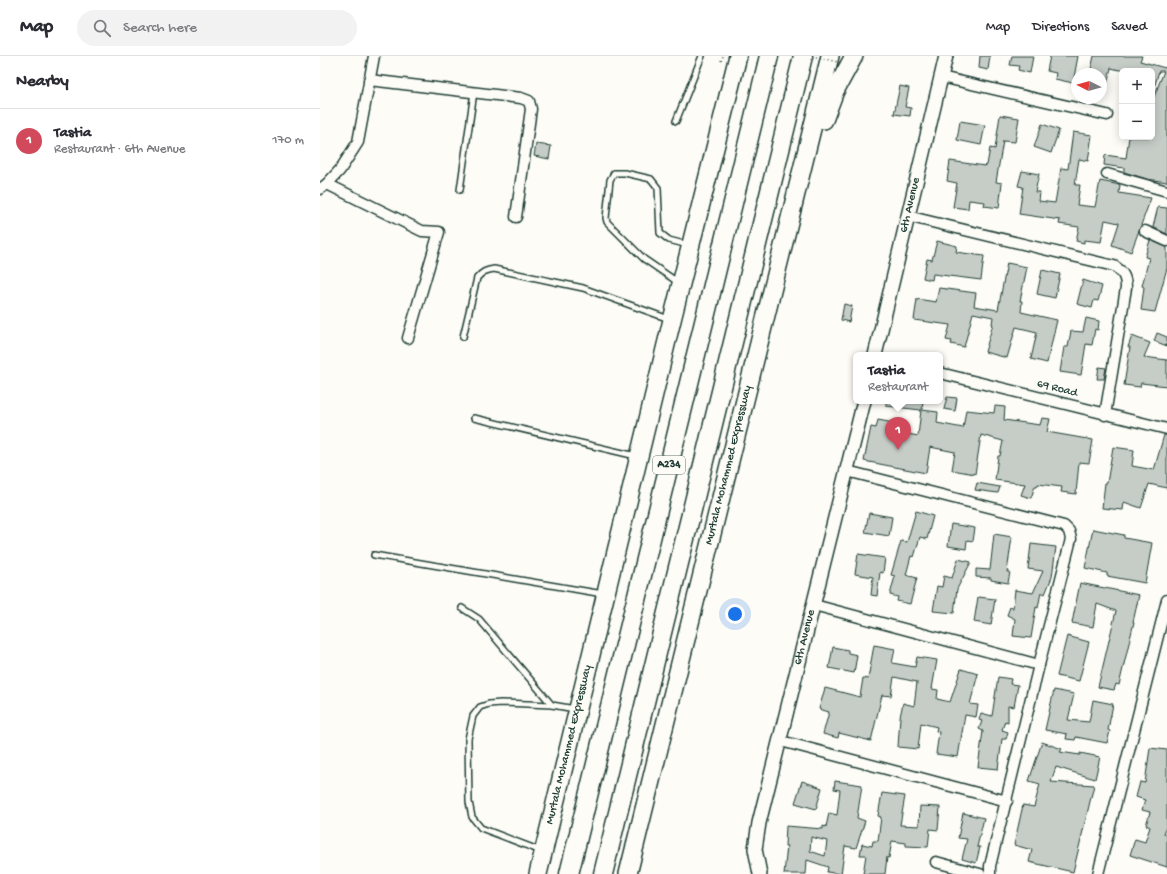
<!DOCTYPE html>
<meta charset="utf-8">
<style>
body{margin:0;font-family:"Gochi Hand",sans-serif;background:#f2f2f3;color:#2b2b33}
.controls{position:absolute;right:12px;top:12px;display:grid;overflow:hidden;border-radius:6px;box-shadow:0 2px 10px #0003}
.controls button{width:36px;height:36px;display:grid;place-items:center;padding:0;border:0;border-bottom:1px solid #e1e1e2;background:#fff;color:#2b2b33;font:20px sans-serif}
.compass{position:absolute;left:751px;top:12px;width:36px;height:36px;border-radius:50%;background:#fff;box-shadow:0 2px 10px #0003;rotate:276deg}
.you{position:absolute;left:415px;top:558px;width:14px;height:14px;margin:-10px;border:3px solid #fff;border-radius:50%;background:#1a73e8;box-shadow:0 0 0 6px #1a73e833}
.badge{display:grid;place-items:center;width:26px;height:26px;border-radius:50%;background:#d1495b;color:#fff;font-size:13px;font-weight:700}
.pin{position:absolute;translate:-50% -33px;filter:drop-shadow(0 1px 2px #0008)}
.pin::after{content:'';position:absolute;top:21px;width:14px;height:12px;background:inherit;clip-path:polygon(0 0,100% 0,50% 100%)}
.popup{position:absolute;left:533px;top:296px;width:90px;height:52px;box-sizing:border-box;display:grid;place-content:center;border-radius:6px;background:#fff;filter:drop-shadow(0 1px 3px #0005);font-size:13px;white-space:nowrap;color:#7c7c81}
.popup b{font-size:15px;color:#2b2b33}
.popup::after{content:'';position:absolute;left:50%;top:100%;margin-left:-8px;border:8px solid transparent;border-top-color:#fff}
.list{margin:0;padding:0;list-style:none}
h2{display:flex;justify-content:space-between;align-items:center;height:52px;margin:0;padding:0 16px;font-size:17px}
h2 small{font-size:13px;font-weight:400;color:#7c7c81}
.list li{display:grid;grid-template-columns:26px 1fr auto;gap:12px;align-items:center;box-sizing:border-box;height:64px;padding:0 16px;border-top:1px solid #e1e1e2}
.list b{display:block;font-size:15px;white-space:nowrap}
.list p{margin:0;font-size:13px;white-space:nowrap;color:#7c7c81}
.list em{font-size:13px;font-style:normal;color:#7c7c81}
.icon{flex:none;width:22px;height:22px;fill:none;stroke:currentColor;stroke-width:2;stroke-linecap:round;stroke-linejoin:round}
.map{position:relative;flex:none;width:847px;height:818px;overflow:hidden}
header{display:flex;align-items:center;gap:24px;box-sizing:border-box;height:56px;padding:0 20px;background:#fff;border-bottom:1px solid #e1e1e2}
header strong{font-size:19px}
nav{display:flex;gap:22px;margin-inline-start:auto;font-size:14px}
.search{width:280px;height:36px;background:#f2f2f3;display:flex;align-items:center;gap:10px;box-sizing:border-box;padding:0 14px;border-radius:22px;color:#7c7c81;font-size:15px}
main{display:flex}
aside{flex:1;background:#fff}
.map>svg:first-child{display:block}
.building{fill:#c6cdc7;stroke:#1f3d34;fill-rule:evenodd}
.lines{fill:none;stroke-linecap:round;stroke-linejoin:round}
.service-casing{stroke:#1f3d34;stroke-width:8}
.minor-casing{stroke:#1f3d34;stroke-width:13}
.tertiary-casing{stroke:#1f3d34;stroke-width:16}
.trunk-casing{stroke:#1f3d34;stroke-width:20}
.motorway-casing{stroke:#1f3d34;stroke-width:21}
.path{stroke:#1f3d34;stroke-width:1.5;stroke-dasharray:1 3;stroke-linecap:butt}
.service{stroke:#fdfcf7;stroke-width:5}
.minor{stroke:#fdfcf7;stroke-width:10}
.tertiary{stroke:#fdfcf7;stroke-width:13}
.trunk{stroke:#fdfcf7;stroke-width:17}
.motorway{stroke:#fdfcf7;stroke-width:18}
.path-bridge{stroke:#1f3d34;stroke-width:1.5;stroke-dasharray:1 3;stroke-linecap:butt}
.labels{text-anchor:middle;dominant-baseline:central;stroke-width:3.5;stroke-linejoin:round;paint-order:stroke}
.shield{fill:#fdfcf7;stroke:#62766e;stroke-width:1}
.shield-label{font-size:11px;font-weight:bold;fill:#1f3d34}
.street-label{font-size:12px;fill:#1f3d34;stroke:#fdfcf7}
</style>
<header>
<strong>Map</strong>
<div class="search"><svg class="icon" aria-label="search" viewBox="0 0 24 24"><circle cx="10" cy="10" r="6"/><path d="M15 15l6 6"/></svg>Search here</div>
<nav><a>Map</a><a>Directions</a><a>Saved</a></nav>
</header>
<main>
<aside>
<h2>Nearby<small></small></h2>
<ul class="list">
<li><span class="badge">1</span><div><b>Tastia</b><p>Restaurant · 6th Avenue</p></div><em>170 m</em></li>
</ul>
</aside>
<div class="map">
<svg width="847" height="818" viewBox="0 0 847 818">
<rect width="100%" height="100%" fill="#fdfcf7"/>
<filter id="ink" filterUnits="userSpaceOnUse"><feTurbulence type="fractalNoise" baseFrequency=".025" numOctaves="2"/><feDisplacementMap in="SourceGraphic" scale="8" xChannelSelector="R" yChannelSelector="G"/><feConvolveMatrix kernelMatrix="1 2 1 2 8 2 1 2 1" color-interpolation-filters="sRGB"/></filter>
<g filter="url(#ink)">
<g class="building">
<path d="M660,0H670L668,14L659,12Z"/>
<path d="M692,0H713L710,17L698,14L699,10L690,9Z"/>
<path d="M730,0H758L753,27L735,23L736,17L727,15Z"/>
<path d="M774,0H822L820,5L845,12L847,9V126L827,123L804,116V112L784,109L785,99L806,102L809,81H832V46L844,15H839L834,32L832,31V15H804L791,12L784,40H781V18H770Z"/>
<path d="M580,30L589,32L585,51L591,52L590,60L574,58Z"/>
<path d="M680,59L699,62L695,86L683,85L676,126L682,127L679,152L664,150L665,146L649,144L648,153L633,151L637,127L627,125L630,105L665,110L666,109H667L670,92L675,93Z"/>
<path d="M640,65L665,69L661,89L637,84Z"/>
<path d="M722,68L739,74L731,97L714,91Z"/>
<path d="M753,76L772,79L768,105L759,103L755,129H760L757,149L775,151L780,125L800,129L799,137L831,142L811,196L792,189L799,167L785,164L781,186L764,184V187L756,185L759,171L739,168L740,164L699,158L703,131L698,130L702,115L719,118L715,136H720L719,145L735,147L741,112L748,113Z"/>
<path d="M216,88L231,90L229,103L214,100Z"/>
<path d="M838,151L847,152V178L833,171Z"/>
<path d="M830,184L847,191V212L835,256L821,254L824,231L822,230L829,202L825,201Z"/>
<path d="M617,185L637,190L636,196L664,200L661,224L613,218L612,224L603,222L607,203L612,204Z"/>
<path d="M687,207L707,211L700,245H702L701,256L737,264L727,307L711,303L717,276L696,271L687,302L665,296L673,268H672L673,261L653,257L644,291L631,288L632,285L626,284L630,269L594,264L597,243L616,246L619,232L656,237L654,250L678,254Z"/>
<path d="M722,214L740,218L735,242L717,238Z"/>
<path d="M763,224L782,230L778,245L774,244L772,252L757,248Z"/>
<path d="M524,248L532,250L529,266L521,264Z"/>
<path d="M766,262L779,265L778,274L775,273L772,289L766,288L761,319L740,316L744,291H748L751,275L763,276Z"/>
<path d="M837,277L847,281V290L834,285Z"/>
<path d="M812,280L830,287L824,301L847,304V330L821,327L820,331L804,329L810,291H808Z"/>
<path d="M779,311L786,312L784,323H777Z"/>
<path d="M627,341L637,342L635,355L624,353Z"/>
<path d="M566,345H603L602,354L618,356L617,367L643,372L646,354L674,357L675,350L685,351L684,364L720,369L722,362L730,363L727,376L773,384L769,407L759,406L756,438L741,436L742,431L718,428L717,430H715L711,442L701,439L705,428L675,424L678,400H680L683,385L661,379L655,418L632,414L635,396L610,391L606,417L544,405L551,371L556,372L558,364L579,368L578,376L598,380L601,354L566,350Z"/>
<path d="M844,379H847V432L829,428L821,452L804,446L803,454L782,452L785,427H787L793,391L814,394L812,410L834,414Z"/>
<path d="M657,427L680,431L678,437L655,434Z"/>
<path d="M596,455L613,460L607,483L600,481L594,501L591,500L586,519L597,522L590,548L577,545L578,541L570,539L575,520L571,519L581,485L587,486Z"/>
<path d="M549,457L572,461L569,480L545,476Z"/>
<path d="M631,468L655,472L653,485L647,484L646,493L628,490Z"/>
<path d="M773,473L804,479V482L832,487L825,527L787,520V517L765,512Z"/>
<path d="M674,478L692,481L687,516H690L688,527L671,524V522L656,521V513L670,514Z"/>
<path d="M711,488L736,491L732,521L725,538L721,536L718,552L716,551L711,582L693,580L695,563L687,559L690,551L693,552L695,534L713,537L723,515L708,513Z"/>
<path d="M538,498L565,502L563,517L560,516L557,540L551,539L553,521L535,518Z"/>
<path d="M638,503L651,506L637,533L634,557L613,555L617,530L622,531L624,520L632,522Z"/>
<path d="M760,527L819,539L813,566H814L799,629L796,628L794,634L778,631L796,555L777,548L773,571L752,567Z"/>
<path d="M658,541L675,543L671,569L654,566Z"/>
<path d="M747,580L769,586L759,625L737,620Z"/>
<path d="M554,589L575,593L572,607L595,611L597,601L617,604L612,633L618,634L617,643L630,646L641,613L658,618L650,648L658,649L656,661L645,659L638,701L616,698L619,676L616,675L617,671L601,667L598,693L578,691L580,661L583,647L594,650L597,626L574,621L571,640L562,639L551,685L519,677L518,682L503,678L509,656L499,653L505,632L540,641L543,622L548,623Z"/>
<path d="M513,591L528,594V597L537,599L534,617L509,612Z"/>
<path d="M678,621L691,623L690,628L698,629L694,651L688,650V666L685,665L682,674L688,676L686,683H682L678,713L658,711L663,675L659,673L662,665L659,664L661,657L672,660Z"/>
<path d="M734,634L754,638L748,664L769,666L773,644L793,648L788,674L790,675L787,687L756,681L755,684L746,683L747,678L725,674Z"/>
<path d="M722,686L742,693L740,696L760,699V697L780,701L775,723L736,711L731,726L774,729L753,816L709,806L712,794L694,789L703,749L714,751L720,728L709,725Z"/>
<path d="M830,692L847,694V768L844,778H847V811L810,799L815,783L825,786L830,771L826,769L830,756L822,754L825,744L816,741L820,726L825,727Z"/>
<path d="M482,725L502,732L496,753L475,747Z"/>
<path d="M515,725L542,729L537,762L545,765L536,792L525,790L521,818L507,816L508,811L487,804L486,818H464L467,790H465L466,770L503,773V770L506,771L509,757L517,759L520,734L514,733ZM491,781L507,785L505,800L490,795Z"/>
<path d="M562,737L585,740L580,769L599,770L600,750L620,751L618,774L610,773L608,791L586,790V787L572,785L569,802L567,801L565,818H543L546,799H540L542,788L552,790L553,785H558L561,761L558,760Z"/>
<path d="M643,757L664,762L657,791H660L656,807L642,803L647,783L638,782Z"/>
</g>
<g class="lines">
<defs>
<g id="service">
<path d="M356,65L382,0"/>
<path d="M140,134L154,36"/>
<path d="M359,227L324,203L287,166L286,162L290,124L294,117H305L331,123L338,132L340,177L349,184L368,189"/>
<path d="M143,281L157,222C162,216 166,214 174,213L263,232L349,263"/>
<path d="M154,362L316,400"/>
<path d="M54,499L283,538"/>
<path d="M142,552L159,563L232,649"/>
<path d="M221,795L161,772L152,761L149,746L148,683L153,660L160,651L169,648L181,647L232,649L255,653"/>
</g>
<g id="minor">
<path d="M621,21L787,59"/>
<path d="M49,24L201,42L209,45L211,53L196,161"/>
<path d="M787,118L847,135"/>
<path d="M7,128L102,175L119,176L88,282"/>
<path d="M0,133L7,128L20,114L38,86L54,0"/>
<path d="M587,160L794,210C803,216 806,221 806,232L785,359"/>
<path d="M825,175L847,185"/>
<path d="M620,317L847,373"/>
<path d="M527,415L744,470L749,475L751,483L719,609L670,810V818"/>
<path d="M494,549L719,609"/>
<path d="M461,685L687,745"/>
<path d="M616,806L660,818"/>
<path d="M778,818L847,544"/>
</g>
<g id="tertiary">
<path id="s1" d="M555,299L626,0"/>
<path id="s2" d="M440,818L435,793L439,767L544,345"/>
</g>
<g id="trunk">
<path d="M504,64L515,35L534,0"/>
<path id="s3" d="M218,818L352,264L418,0"/>
<path id="s4" d="M308,818L510,0"/>
</g>
<g id="motorway">
<path d="M249,818L449,0"/>
<path d="M283,818L483,0"/>
</g>
</defs>
<use href="#service" class="service-casing"/>
<use href="#minor" class="minor-casing"/>
<use href="#tertiary" class="tertiary-casing"/>
<use href="#trunk" class="trunk-casing"/>
<use href="#motorway" class="motorway-casing"/>
<path class="path" d="M401,5L403,0"/>
<use href="#service" class="service"/>
<use href="#minor" class="minor"/>
<use href="#tertiary" class="tertiary"/>
<use href="#trunk" class="trunk"/>
<use href="#motorway" class="motorway"/>
<path class="path-bridge" d="M492,0L522,7"/>
</g>
</g>
<g class="labels">
<rect class="shield" x="333" y="400" width="32" height="18" rx="3"/>
<g class="shield-label">
<text x="349" y="409">A234</text>
</g>
<g class="street-label">
<text stroke="none"><textPath href="#s1" startOffset="154">6th Avenue</textPath></text>
<text transform="translate(737 333) rotate(14)">69 Road</text>
<text stroke="none"><textPath href="#s4" startOffset="421">Murtala Mohammed Expressway</textPath></text>
<text stroke="none"><textPath href="#s2" startOffset="243">6th Avenue</textPath></text>
<text stroke="none"><textPath href="#s3" startOffset="133">Murtala Mohammed Expressway</textPath></text>
</g>
</g>
</svg>
<div class="controls">
<button>+</button>
<button>−</button>
</div>
<svg class="compass" viewBox="-18 -18 36 36"><path d="M0-13l5 13h-10z" fill="#e53935"/><path d="M0 13l5-13h-10z" fill="#7c7c81"/></svg>
<div class="you"></div>
<div class="pin badge" style="left:578px;top:394px">1</div>
<div class="popup"><b>Tastia</b>Restaurant</div>
</div>
</main>
